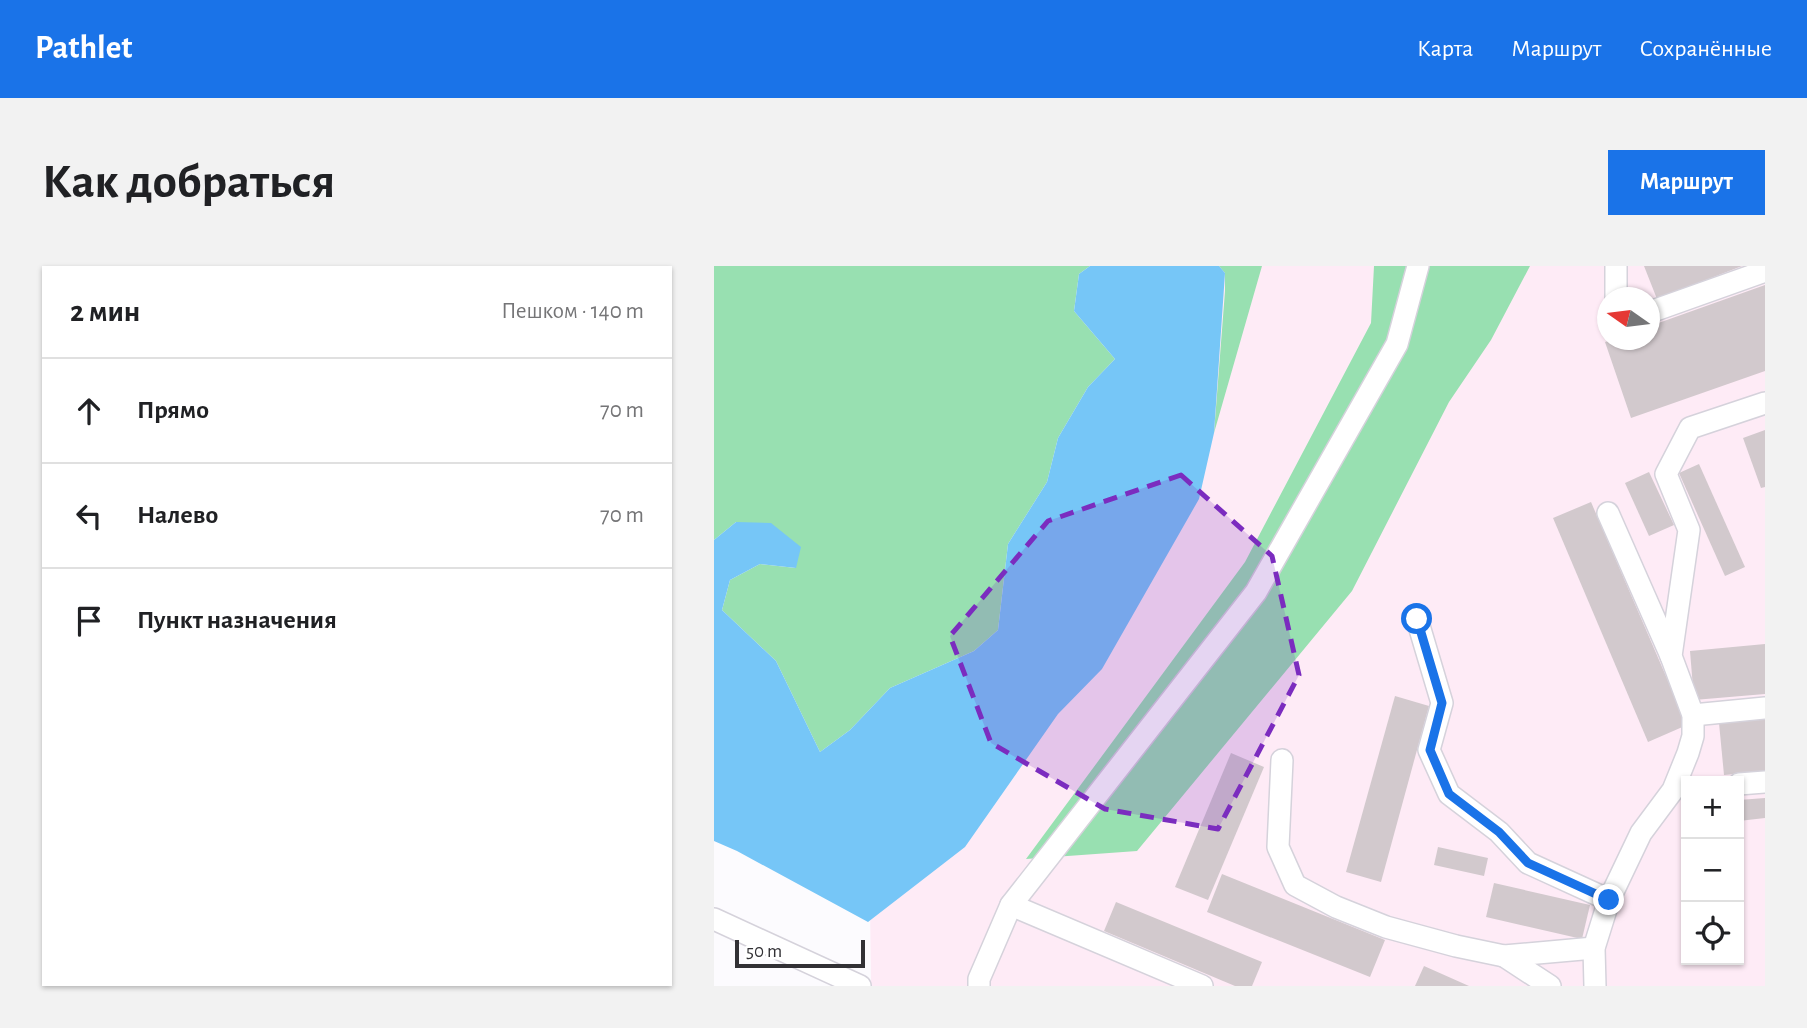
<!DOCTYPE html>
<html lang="ru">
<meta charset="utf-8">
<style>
body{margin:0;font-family:"Alegreya Sans",sans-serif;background:#f2f2f2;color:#202124}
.controls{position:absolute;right:21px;bottom:21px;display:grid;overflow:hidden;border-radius:0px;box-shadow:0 2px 5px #0004}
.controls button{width:63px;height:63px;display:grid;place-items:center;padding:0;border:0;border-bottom:2px solid #e0e0e0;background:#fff;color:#202124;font:35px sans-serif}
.compass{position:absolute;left:883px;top:21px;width:63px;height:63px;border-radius:50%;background:#fff;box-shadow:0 2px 5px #0004;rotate:284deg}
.scale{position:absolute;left:21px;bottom:18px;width:130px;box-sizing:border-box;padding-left:7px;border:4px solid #323135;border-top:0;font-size:19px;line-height:24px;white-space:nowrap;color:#323135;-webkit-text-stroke:5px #fff;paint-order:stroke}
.stop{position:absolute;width:21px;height:21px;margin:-16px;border:5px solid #1a73e8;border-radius:50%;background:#fff}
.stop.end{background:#1a73e8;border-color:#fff;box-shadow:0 2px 7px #0008}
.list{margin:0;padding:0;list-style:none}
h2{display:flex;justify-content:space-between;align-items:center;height:91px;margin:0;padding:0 28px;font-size:30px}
h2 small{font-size:23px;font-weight:400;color:#757577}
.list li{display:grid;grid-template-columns:46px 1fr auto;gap:21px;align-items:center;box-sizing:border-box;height:105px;padding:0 28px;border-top:2px solid #e0e0e0}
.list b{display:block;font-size:26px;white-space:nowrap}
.list em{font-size:23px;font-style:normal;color:#757577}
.icon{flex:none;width:38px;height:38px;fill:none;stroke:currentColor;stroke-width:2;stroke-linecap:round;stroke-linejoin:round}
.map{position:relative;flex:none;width:1051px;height:720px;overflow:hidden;border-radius:0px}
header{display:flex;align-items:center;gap:42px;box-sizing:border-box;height:98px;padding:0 35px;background:#1a73e8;color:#fff}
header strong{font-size:33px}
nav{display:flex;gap:38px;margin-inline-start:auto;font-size:24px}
.intro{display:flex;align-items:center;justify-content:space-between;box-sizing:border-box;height:168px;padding:0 42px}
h1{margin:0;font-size:49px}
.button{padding:18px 32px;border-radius:0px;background:#1a73e8;color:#fff;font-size:24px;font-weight:700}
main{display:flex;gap:42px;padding:0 42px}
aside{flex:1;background:#fff;border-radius:0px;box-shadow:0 2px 5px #0004}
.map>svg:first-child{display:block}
.industrial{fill:#feebf6;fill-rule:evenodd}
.green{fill:#98e0b1}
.water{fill:#76c6f7}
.building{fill:#d2c9cd}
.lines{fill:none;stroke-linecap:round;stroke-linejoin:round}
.minor-casing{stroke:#d5d2db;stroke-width:24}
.minor{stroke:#fff;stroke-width:21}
.route{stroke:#1a73e8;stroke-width:9}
.marked{fill:#7b2cbf;fill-opacity:0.2;stroke:#7b2cbf;stroke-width:5;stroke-dasharray:14 9;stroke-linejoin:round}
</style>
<header>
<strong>Pathlet</strong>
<nav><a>Карта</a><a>Маршрут</a><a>Сохранённые</a></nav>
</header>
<div class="intro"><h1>Как добраться</h1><a class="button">Маршрут</a></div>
<main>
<aside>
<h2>2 мин<small>Пешком · 140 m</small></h2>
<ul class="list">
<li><svg class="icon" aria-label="ahead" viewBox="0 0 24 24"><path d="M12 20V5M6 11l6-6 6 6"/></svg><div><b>Прямо</b></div><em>70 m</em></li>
<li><svg class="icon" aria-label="left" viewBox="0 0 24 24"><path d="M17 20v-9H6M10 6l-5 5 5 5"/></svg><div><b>Налево</b></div><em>70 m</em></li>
<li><svg class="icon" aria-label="arrive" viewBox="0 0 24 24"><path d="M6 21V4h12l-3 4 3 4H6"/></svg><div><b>Пункт назначения</b></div></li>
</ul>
</aside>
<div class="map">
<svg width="1051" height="720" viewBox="0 0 1051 720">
<rect width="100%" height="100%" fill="#fcfbfe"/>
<path class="industrial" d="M490,0H1051V720H157L156,637ZM894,32H936V74H894ZM972,515H1025V694H972Z"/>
<g class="green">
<path d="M0,0H376L365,8L360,45L401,93L374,121L344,172L333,216L294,278L284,364L260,385L176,422L136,464L106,486L62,395L8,344L16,314L46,298L82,302L22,256L0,274Z"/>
<path d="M505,0H548L500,167L511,25V7Z"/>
<path d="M660,0H816L777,74L735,136L638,325L423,585L312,593L531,296L657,57Z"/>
</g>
<path class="water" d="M376,0H505L511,7L500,167L485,233L388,403L344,448L251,581L154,656L23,585L0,575V274L22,256L57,257L87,281L82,302L46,298L16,314L8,344L62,395L106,486L136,464L176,422L260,385L284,364L294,278L333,216L344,172L374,121L401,93L360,45L365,8Z"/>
<g class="building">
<path d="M930,0H1028L943,33Z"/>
<path d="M1051,19V105L917,152L891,76L898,74H936V60Z"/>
<path d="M1051,164V221L1047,222L1029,172Z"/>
<path d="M985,198L1031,301L1011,310L965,207Z"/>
<path d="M935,206L960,259L935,270L911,217Z"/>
<path d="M877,236L973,459L934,476L839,252Z"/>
<path d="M1051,378V428L980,434L976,385Z"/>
<path d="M681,430L715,440L667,616L632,606Z"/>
<path d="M1051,452V505L1010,509L1005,457Z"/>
<path d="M517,487L550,501L494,634L461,621Z"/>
<path d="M1051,532V552L1025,555V534Z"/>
<path d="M724,581L774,592L770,610L720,599Z"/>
<path d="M508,608L671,674L656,711L493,646Z"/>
<path d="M780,617L876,639L868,673L772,651Z"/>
<path d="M402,636L548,696L538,720H521L390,665Z"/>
<path d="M710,700L755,720H701Z"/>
</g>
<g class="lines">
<defs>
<g id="minor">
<path d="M902,32V0"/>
<path d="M936,46L1051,5"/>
<path d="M894,247L957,390"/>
<path d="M703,353L728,437L715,484L735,528L785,566L814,597L895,634"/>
<path d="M979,449L1051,442"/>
<path d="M568,494L564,581L581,619L622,641L672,661L742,680L790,690L880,682"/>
<path d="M1025,518L1051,516"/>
<path d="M297,639L488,720"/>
<path d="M0,653L146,720"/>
<path d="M790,690L836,720"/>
<path d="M265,720V713L297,639L542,326L683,78L704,0"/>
<path d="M881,720L880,682L895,634L927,567L959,524L974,487L979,470V449L957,390L975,264L952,208L976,162L1051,137"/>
</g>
</defs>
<use href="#minor" class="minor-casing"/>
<use href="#minor" class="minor"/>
</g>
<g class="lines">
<path class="route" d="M703,353L728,437L716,484L735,528L785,566L814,597L895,634"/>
</g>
<path class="marked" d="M467,209L558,290L585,409L504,563L391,543L277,477L236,370L334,255Z"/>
</svg>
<div class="controls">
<button>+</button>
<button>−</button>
<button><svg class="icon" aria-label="locate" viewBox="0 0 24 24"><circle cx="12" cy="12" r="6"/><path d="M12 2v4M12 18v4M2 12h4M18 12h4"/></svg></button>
</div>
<svg class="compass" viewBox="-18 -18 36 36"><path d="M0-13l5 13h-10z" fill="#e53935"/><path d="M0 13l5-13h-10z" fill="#757577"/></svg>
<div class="scale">50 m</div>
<div class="stop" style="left:703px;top:353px"></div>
<div class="stop end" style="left:895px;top:634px"></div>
</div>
</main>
